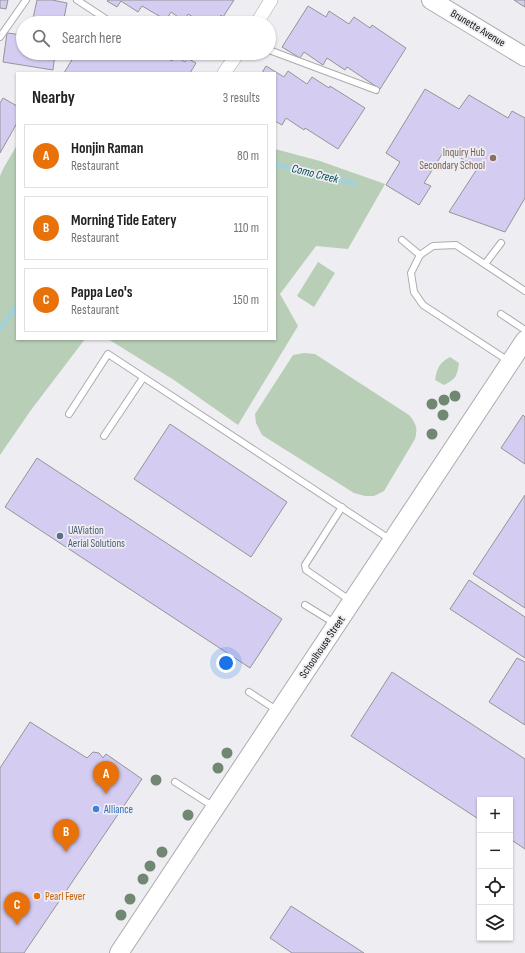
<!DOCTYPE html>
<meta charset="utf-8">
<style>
body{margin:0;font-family:"Sofia Sans Condensed",sans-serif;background:#f2f2f2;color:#222}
.controls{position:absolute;right:12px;bottom:12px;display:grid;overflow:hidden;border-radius:0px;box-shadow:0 1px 3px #0004}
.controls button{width:36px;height:36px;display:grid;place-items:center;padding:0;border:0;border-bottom:1px solid #e0e0e0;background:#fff;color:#222;font:20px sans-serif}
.you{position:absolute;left:226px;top:663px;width:14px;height:14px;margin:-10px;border:3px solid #fff;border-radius:50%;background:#1a73e8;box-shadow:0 0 0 6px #1a73e833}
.badge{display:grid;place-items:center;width:26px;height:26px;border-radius:50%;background:#bb2c24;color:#fff;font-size:13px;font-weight:700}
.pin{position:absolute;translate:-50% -33px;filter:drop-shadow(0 1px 2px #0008)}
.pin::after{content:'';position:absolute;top:21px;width:14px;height:12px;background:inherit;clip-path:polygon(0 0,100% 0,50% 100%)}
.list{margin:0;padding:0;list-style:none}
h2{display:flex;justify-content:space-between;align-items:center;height:52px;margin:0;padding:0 16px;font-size:17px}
h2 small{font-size:13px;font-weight:400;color:#767676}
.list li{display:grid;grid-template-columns:26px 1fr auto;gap:12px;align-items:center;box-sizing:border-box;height:64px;margin:0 8px 8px;padding:0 8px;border:1px solid #e0e0e0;border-radius:0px}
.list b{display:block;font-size:15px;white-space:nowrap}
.list p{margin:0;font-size:13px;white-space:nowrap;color:#767676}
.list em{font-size:13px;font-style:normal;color:#767676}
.icon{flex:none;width:22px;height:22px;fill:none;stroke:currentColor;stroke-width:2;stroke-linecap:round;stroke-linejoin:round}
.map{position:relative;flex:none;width:525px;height:953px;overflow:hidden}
.search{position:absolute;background:#fff;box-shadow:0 1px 3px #0004;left:16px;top:16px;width:260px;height:44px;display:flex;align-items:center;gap:10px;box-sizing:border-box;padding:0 14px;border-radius:22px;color:#767676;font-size:15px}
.panel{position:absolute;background:#fff;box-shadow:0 1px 3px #0004;left:16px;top:72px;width:260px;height:268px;border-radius:0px}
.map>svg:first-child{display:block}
.green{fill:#b8ceb7}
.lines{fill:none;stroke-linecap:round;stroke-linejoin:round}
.stream{stroke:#a2d1da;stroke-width:4.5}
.building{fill:#d5ccf1;stroke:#959498}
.service-casing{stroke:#acacb0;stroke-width:8}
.minor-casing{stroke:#acacb0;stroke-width:14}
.secondary-casing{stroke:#acacb0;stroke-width:20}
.service{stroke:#fff;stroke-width:6}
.minor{stroke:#fff;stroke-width:13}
.secondary{stroke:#fff;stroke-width:18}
.tree{fill:#708772}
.education-dot{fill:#8d6e63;stroke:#eeedf1;stroke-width:1.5}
.service-dot{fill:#5c6f8a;stroke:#eeedf1;stroke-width:1.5}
.shop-dot{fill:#3f7fe0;stroke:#eeedf1;stroke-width:1.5}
.food-dot{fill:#e8710a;stroke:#eeedf1;stroke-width:1.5}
.labels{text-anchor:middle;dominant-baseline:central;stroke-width:3.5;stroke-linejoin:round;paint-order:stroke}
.street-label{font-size:11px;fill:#111112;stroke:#eeedf1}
.education-label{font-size:11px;fill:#785e54;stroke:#eeedf1;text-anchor:end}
.service-label{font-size:11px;fill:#4e5e75;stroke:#eeedf1;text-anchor:start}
.shop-label{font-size:11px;fill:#366cbe;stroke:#eeedf1;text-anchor:start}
.food-label{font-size:11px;fill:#c56008;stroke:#eeedf1;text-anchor:start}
.water-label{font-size:12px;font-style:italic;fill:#024b54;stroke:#eeedf1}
</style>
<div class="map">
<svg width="525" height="953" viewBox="0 0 525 953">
<rect width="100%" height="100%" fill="#eeedf1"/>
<g class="green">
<path d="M17,145V339H85L31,410L0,455V176L3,169Z"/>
<path d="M275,149L320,161L385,184L348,249L316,246L280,294L298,326L238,425L174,380L108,339H275Z"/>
<path d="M318,262L335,273L314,307L297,296Z"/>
<path d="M304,353L315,354L409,415C416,424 418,427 415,439L384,491L374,496H365L354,493L262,435L256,423L255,414L293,355Z"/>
<path d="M450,357L459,363C457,376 456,379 444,385L435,380C437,368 439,363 450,357Z"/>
</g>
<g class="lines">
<g class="stream">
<path d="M275,164L356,184"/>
<path d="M0,329L17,305"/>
</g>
</g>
<g class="building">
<path d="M0,0H8L6,9L0,8Z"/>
<path d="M37,0H52L67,3L63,23H32Z"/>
<path d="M108,0H234L223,17L221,15L216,23H203L188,14L184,21L171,12L166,20L142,6L138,12L121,1L117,7L107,1Z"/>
<path d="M514,0H525V7L520,4Z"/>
<path d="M308,6L326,17L329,11L349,24L354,17L370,28L372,25L406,48L380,89L347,67L345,70L327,58L323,65L304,52L300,58L282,47Z"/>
<path d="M7,33L23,35V53H55L53,70L3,62Z"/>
<path d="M76,53H126L128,54L129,53H141L149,58L151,53H159L172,61L175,56L185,62L187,58L196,63L190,73H64Z"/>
<path d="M266,66L284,77L288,71L307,84L312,77L329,88L330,86L365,108L338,149L305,128L304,130L286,118L282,125L275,121V73H262Z"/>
<path d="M425,89L459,109L469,95L508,118L512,111L525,118V198L505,232L449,212L477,169L446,148L424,183L431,186L419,205L386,185L400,162L386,153Z"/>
<path d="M3,98L17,106V123L0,153V103Z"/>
<path d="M523,415L525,417V464L501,448Z"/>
<path d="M170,424L287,502L251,557L134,479Z"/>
<path d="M37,458L282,619L250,668L5,507Z"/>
<path d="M525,495V608L473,574Z"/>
<path d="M469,580L525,617V658L450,609Z"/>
<path d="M517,658L525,662V725L489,702Z"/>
<path d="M392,672L525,759V849L510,839V800H480V820L351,736Z"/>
<path d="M30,722L87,758L93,752L99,753L103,758L106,754L142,779L24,953H0V768Z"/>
<path d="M291,906L364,953H292L270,938Z"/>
</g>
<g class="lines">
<defs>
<g id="service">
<path d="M77,0L112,23"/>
<path d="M0,37L26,0"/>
<path d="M269,50L376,90"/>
<path d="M402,240L420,255"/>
<path d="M485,264L501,243"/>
<path d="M501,314L525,330"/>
<path d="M510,362L423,305L414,292L411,273L420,255L433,246L456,245L525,291"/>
<path d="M69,414L108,354L391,540"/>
<path d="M104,436L143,378"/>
<path d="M342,507L305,565L306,570L351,601"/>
<path d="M305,605L336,624"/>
<path d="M249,692L278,711"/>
<path d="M175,782L214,807"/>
</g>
<g id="minor">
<path d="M257,23L271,0"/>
<path d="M224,73L238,53"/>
</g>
<g id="secondary">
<path d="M431,0L525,57"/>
<path d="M119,953L525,340"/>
</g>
</defs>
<use href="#service" class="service-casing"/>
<use href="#minor" class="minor-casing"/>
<use href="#secondary" class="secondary-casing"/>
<use href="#service" class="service"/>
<use href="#minor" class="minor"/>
<use href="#secondary" class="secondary"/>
</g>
<g class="tree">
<circle cx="455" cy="396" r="5.5"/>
<circle cx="444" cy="400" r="5.5"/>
<circle cx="432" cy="404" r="5.5"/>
<circle cx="443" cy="415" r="5.5"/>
<circle cx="432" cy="434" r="5.5"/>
<circle cx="227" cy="753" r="5.5"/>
<circle cx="218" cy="768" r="5.5"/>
<circle cx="156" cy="780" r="5.5"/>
<circle cx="188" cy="815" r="5.5"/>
<circle cx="162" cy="852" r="5.5"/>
<circle cx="150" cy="866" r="5.5"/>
<circle cx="143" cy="879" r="5.5"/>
<circle cx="130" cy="899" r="5.5"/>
<circle cx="121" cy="915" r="5.5"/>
</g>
<circle class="education-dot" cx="493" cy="158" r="4"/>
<circle class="service-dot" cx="60" cy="536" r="4"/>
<circle class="shop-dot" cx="96" cy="809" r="4"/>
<circle class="food-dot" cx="37" cy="896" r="4"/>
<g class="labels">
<g class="street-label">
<text transform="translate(478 28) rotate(31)">Brunette Avenue</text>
<text transform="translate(322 647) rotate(-56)">Schoolhouse Street</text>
</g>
<g class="education-label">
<text x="485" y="152">Inquiry Hub<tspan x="485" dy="13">Secondary School</tspan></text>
</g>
<g class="service-label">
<text x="68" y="530">UAViation<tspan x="68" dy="13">Aerial Solutions</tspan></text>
</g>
<g class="shop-label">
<text x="104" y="809">Alliance</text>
</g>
<g class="food-label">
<text x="45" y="896">Pearl Fever</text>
</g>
<g class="water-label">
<text transform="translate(315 174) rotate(14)">Como Creek</text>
</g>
</g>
</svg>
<div class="controls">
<button>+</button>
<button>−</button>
<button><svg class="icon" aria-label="locate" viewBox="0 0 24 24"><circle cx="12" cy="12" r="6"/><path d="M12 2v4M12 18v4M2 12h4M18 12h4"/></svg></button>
<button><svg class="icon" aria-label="layers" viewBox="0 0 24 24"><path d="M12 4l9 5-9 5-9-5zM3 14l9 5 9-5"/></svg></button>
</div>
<div class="you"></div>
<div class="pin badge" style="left:106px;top:794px;background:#e8710a">A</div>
<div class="pin badge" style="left:66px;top:852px;background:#e8710a">B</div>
<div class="pin badge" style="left:17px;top:925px;background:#e8710a">C</div>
<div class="search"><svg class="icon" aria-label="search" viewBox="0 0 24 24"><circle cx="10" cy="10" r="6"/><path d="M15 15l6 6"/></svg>Search here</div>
<section class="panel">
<h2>Nearby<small>3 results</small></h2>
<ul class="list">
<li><span class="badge" style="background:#e8710a">A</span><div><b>Honjin Raman</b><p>Restaurant</p></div><em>80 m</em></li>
<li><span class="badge" style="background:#e8710a">B</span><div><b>Morning Tide Eatery</b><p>Restaurant</p></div><em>110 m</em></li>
<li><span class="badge" style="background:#e8710a">C</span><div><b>Pappa Leo's</b><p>Restaurant</p></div><em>150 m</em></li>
</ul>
</section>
</div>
